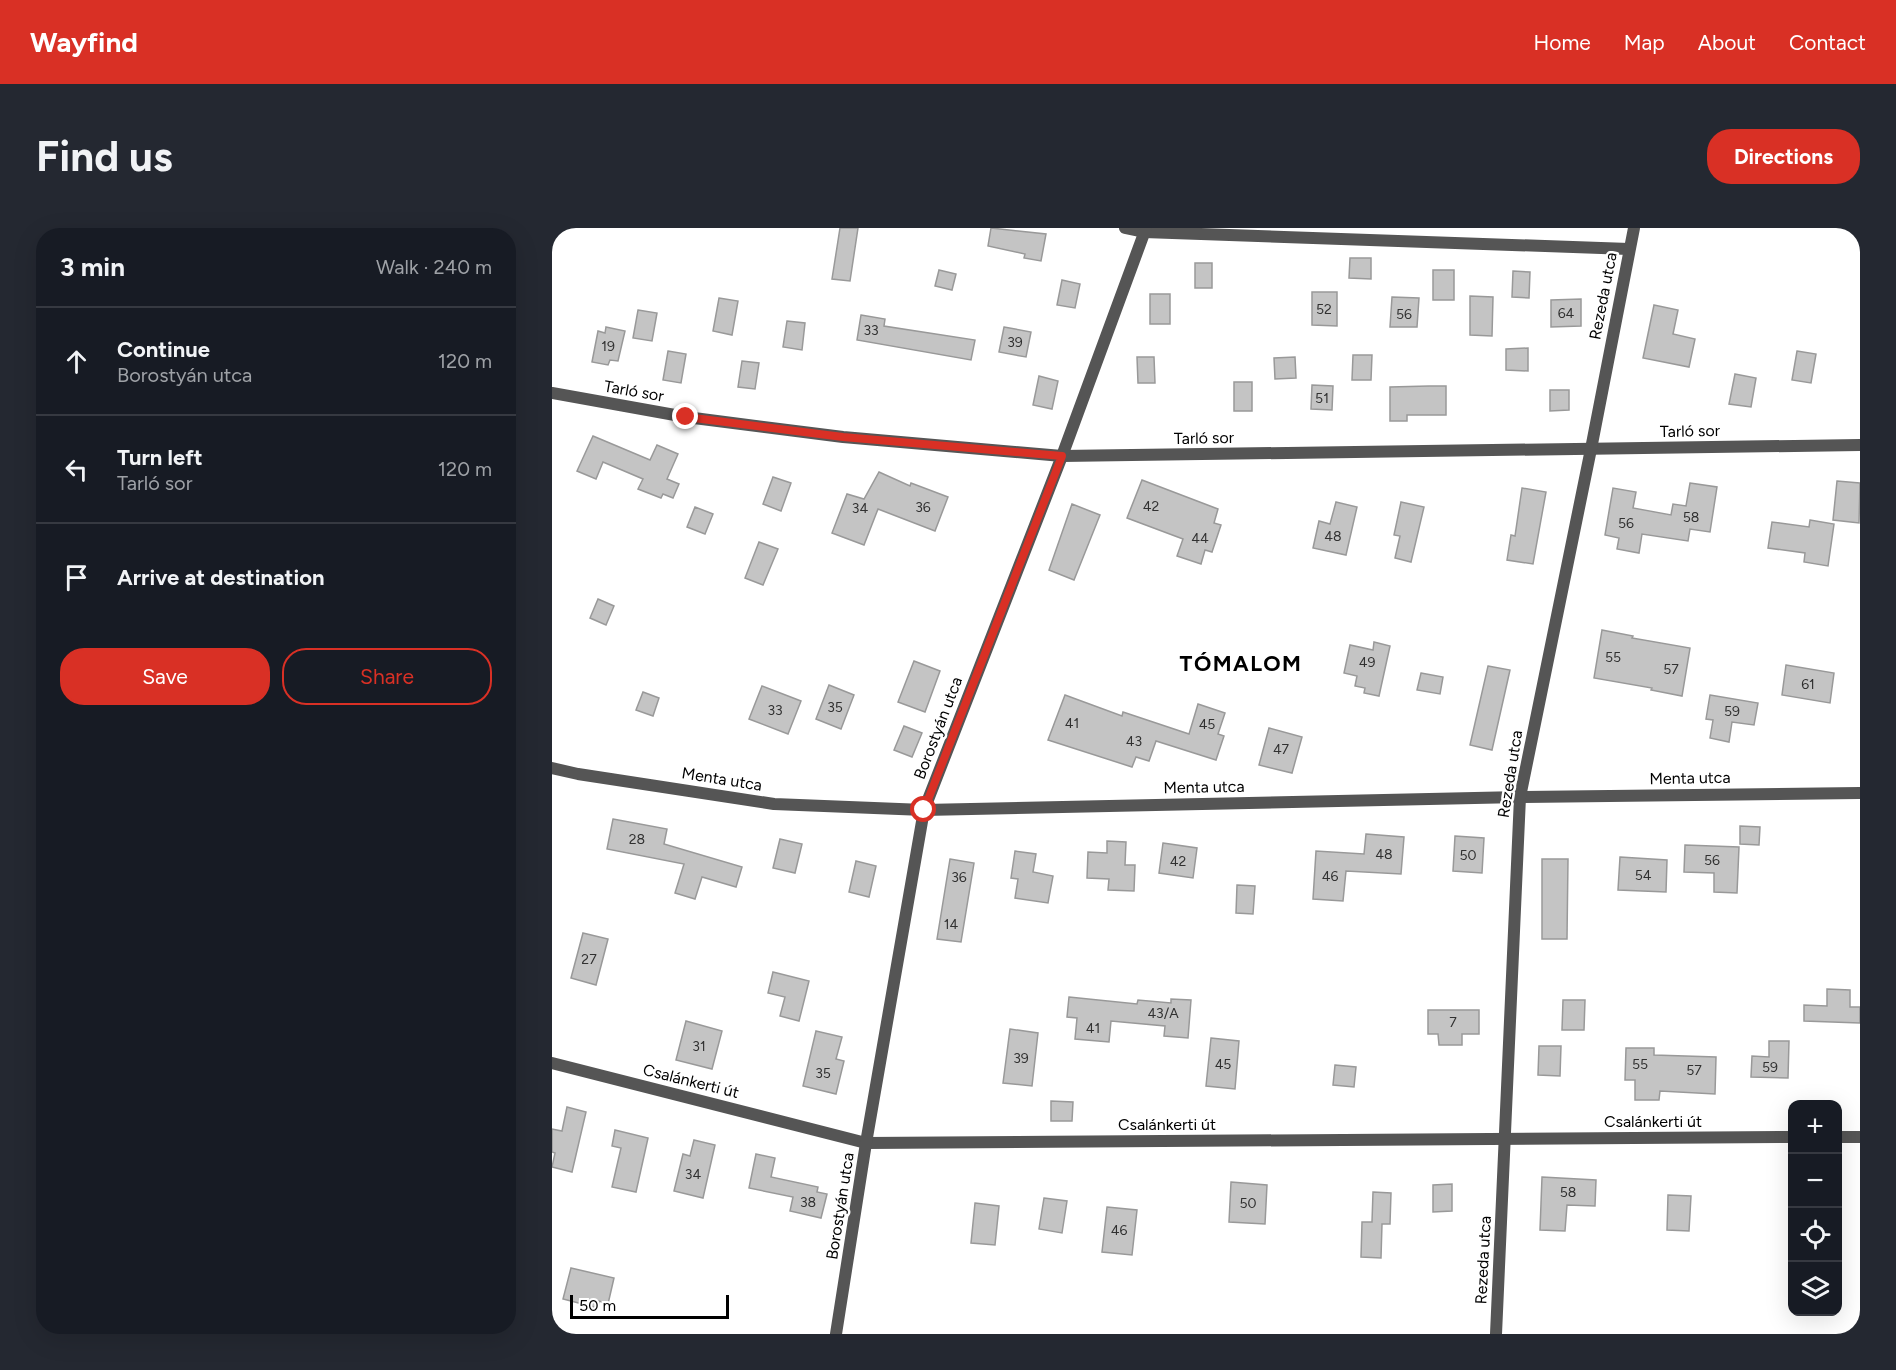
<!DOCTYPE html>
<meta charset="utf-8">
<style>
body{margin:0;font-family:Figtree,sans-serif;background:#242831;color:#f1f3f6}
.controls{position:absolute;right:18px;bottom:18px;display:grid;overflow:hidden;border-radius:12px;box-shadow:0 6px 24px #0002}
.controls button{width:54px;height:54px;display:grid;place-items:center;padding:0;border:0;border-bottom:2px solid #363941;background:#171b24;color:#f1f3f6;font:30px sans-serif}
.scale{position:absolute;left:18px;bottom:15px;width:159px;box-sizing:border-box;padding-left:6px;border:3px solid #000;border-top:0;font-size:16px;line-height:21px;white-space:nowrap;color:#000;-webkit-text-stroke:4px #fff;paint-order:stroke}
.stop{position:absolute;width:18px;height:18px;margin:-14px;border:4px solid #d93025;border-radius:50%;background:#fff}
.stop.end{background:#d93025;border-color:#fff;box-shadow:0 2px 6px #0008}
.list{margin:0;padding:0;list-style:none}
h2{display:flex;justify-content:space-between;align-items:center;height:78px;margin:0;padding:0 24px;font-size:26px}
h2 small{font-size:20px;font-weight:400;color:#9ea1a6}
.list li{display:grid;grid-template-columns:39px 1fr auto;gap:18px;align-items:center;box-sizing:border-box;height:108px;padding:0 24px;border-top:2px solid #363941}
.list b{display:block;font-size:22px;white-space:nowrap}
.list p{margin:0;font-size:20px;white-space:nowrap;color:#9ea1a6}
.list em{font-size:20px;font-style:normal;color:#9ea1a6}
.actions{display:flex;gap:12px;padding:18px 24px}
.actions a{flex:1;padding:14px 0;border:2px solid #d93025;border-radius:24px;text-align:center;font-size:21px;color:#d93025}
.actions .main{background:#d93025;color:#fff}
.icon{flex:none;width:33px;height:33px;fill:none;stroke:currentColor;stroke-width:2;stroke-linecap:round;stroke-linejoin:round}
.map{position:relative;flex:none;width:1308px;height:1106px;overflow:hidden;border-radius:24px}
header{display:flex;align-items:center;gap:36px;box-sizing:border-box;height:84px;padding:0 30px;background:#d93025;color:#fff}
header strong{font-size:28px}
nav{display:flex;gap:33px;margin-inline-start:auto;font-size:21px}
.intro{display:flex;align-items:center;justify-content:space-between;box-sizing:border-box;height:144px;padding:0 36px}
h1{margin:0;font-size:42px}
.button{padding:15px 27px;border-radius:24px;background:#d93025;color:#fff;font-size:21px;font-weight:700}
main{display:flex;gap:36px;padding:0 36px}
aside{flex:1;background:#171b24;border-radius:24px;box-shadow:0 6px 24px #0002}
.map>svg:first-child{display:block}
.building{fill:#c4c4c4;stroke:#999;stroke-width:1.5}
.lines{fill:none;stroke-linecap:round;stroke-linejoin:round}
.minor{stroke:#555;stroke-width:12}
.route{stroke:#d93025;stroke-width:8}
.labels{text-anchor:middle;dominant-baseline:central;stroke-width:5;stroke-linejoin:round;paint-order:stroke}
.number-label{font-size:14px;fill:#313131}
.street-label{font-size:16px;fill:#000;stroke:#fff}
.district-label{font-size:22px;font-weight:bold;letter-spacing:1.5px;fill:#000;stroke:#fff}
</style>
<header>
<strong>Wayfind</strong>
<nav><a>Home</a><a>Map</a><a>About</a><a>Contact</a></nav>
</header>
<div class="intro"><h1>Find us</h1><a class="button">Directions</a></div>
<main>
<aside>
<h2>3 min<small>Walk · 240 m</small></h2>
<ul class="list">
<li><svg class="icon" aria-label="ahead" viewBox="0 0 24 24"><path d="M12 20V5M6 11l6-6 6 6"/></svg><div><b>Continue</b><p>Borostyán utca</p></div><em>120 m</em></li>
<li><svg class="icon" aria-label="left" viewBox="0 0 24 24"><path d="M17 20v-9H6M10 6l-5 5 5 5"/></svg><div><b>Turn left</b><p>Tarló sor</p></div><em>120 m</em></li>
<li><svg class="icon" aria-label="arrive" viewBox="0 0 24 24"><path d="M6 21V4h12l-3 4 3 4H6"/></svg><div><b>Arrive at destination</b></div></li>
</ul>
<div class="actions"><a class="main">Save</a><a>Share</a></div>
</aside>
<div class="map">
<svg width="1308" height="1106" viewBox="0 0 1308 1106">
<rect width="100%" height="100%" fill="#fff"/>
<g class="building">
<path d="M288,0H306L298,53L280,51Z"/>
<path d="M439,0L494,6L489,33L472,30L473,26L436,18Z"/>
<path d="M798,30H819V51L797,50Z"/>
<rect x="643" y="35" width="17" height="25"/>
<path d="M387,42L404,46L400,62L383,58Z"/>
<rect x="881" y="42" width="21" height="30"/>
<path d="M961,43L978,44L977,70L960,69Z"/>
<path d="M510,52L528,56L523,80L505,77Z"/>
<path d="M760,64H785V98L760,97Z"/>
<rect x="598" y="66" width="20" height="30"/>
<path d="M918,68L941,69L940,108L918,107Z"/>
<path d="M840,69L867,70L865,99H838Z"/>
<path d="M167,70L186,73L180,107L161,103Z"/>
<path d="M1029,71V98L999,99V72Z"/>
<path d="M1102,77L1126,82L1121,106L1143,111L1137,139L1091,130Z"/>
<path d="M86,82L105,85L100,113L81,110Z"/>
<path d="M309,87L333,91L332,98L423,112L419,132L305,112Z"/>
<path d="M235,93L253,95L250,122L231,119Z"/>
<path d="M54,99L73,103L66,133L58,132L56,137L40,134L46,103L53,105Z"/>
<path d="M452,99L479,104L474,129L447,124Z"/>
<path d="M976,120V143L954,142V121Z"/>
<path d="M116,123L134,126L129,155L111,152Z"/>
<path d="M1245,123L1264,126L1259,155L1240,152Z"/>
<path d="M801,127H820L819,152H800Z"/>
<path d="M585,129H602L603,155H586Z"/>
<path d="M743,129L744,150L723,151L722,130Z"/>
<path d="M190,133L207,135L203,161L186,159Z"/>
<path d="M1183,146L1204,150L1199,179L1177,176Z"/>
<path d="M487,148L506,153L500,181L481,177Z"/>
<rect x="682" y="154" width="18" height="29"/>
<path d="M760,157L781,158L780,182L759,181Z"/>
<path d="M877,158H894V187H855V193H838V159Z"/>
<path d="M998,162H1017V182L998,183Z"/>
<path d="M41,208L98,232L105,217L126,226L115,251L127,256L121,270L111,266L109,270L86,261L91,251L51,234L44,251L25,243Z"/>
<path d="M327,244L358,258L359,255L396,269L383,303L326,281L312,317L280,305L295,266L312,271Z"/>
<path d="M221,249L239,255L229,283L211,276Z"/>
<path d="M590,252L666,281L662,295L669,297L660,324L653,322L649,336L625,328L631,311L575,290Z"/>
<path d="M1285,253L1308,255L1307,295L1281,292Z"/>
<path d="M1138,255L1165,259L1158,304L1138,301L1136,313L1090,306L1087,325L1065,321L1067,310L1053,307L1061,260L1084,264L1081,280L1119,287L1121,276L1134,278Z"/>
<path d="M970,260L994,264L981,336L955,332L959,307L963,308Z"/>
<path d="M784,274L805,279L794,327L761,320L767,293L778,296Z"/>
<path d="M849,274L872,279L859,334L843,330L848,308L842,307Z"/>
<path d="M520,276L548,287L522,352L497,342Z"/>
<path d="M143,279L161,286L153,306L135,299Z"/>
<path d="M1258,292L1282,296L1276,338L1252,334L1253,325L1216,320L1220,294L1257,299Z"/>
<path d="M207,314L226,321L211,357L193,350Z"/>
<path d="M46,371L62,378L54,397L38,390Z"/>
<path d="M1050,402L1081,408L1080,410L1138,420L1130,468L1099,462L1100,460L1042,450Z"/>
<path d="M822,414L838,418L827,468L812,465L813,460L803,458L805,448L792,445L798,417L821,422Z"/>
<path d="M362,433L388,443L373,484L346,474Z"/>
<path d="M1234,437L1282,445L1278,475L1230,467Z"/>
<path d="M936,438L958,442L940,522L918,517Z"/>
<path d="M869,445L891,449L888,466L865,462Z"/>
<path d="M277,457L302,467L289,501L264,491Z"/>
<path d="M210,458L249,473L236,506L197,491Z"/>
<path d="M91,464L107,470L101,488L84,482Z"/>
<path d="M513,467L570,488L571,484L637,506L646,476L673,485L666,506L672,508L664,532L604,513L597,533L584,529L580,539L496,512Z"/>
<path d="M1158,467L1206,475L1202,497L1180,494L1177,514L1158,510L1161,492L1154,491Z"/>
<path d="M352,498L370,505L360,529L342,522Z"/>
<path d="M717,500L750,509L740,545L707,537Z"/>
<path d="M61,591L115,601L112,616L190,639L184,659L150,649L143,671L123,665L132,636L55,621Z"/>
<path d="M1188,598L1208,599L1207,617L1188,616Z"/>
<path d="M814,606L852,609L849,646L794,643L791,673L761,671L764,623L812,626Z"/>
<path d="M903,608L932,610L930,645L901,643Z"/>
<path d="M228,611L250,616L243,645L221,640Z"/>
<path d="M555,613L574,614L573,637H583L582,663L556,662L557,651L535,650L536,624L555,625Z"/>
<path d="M611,615L645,620L641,650L607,645Z"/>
<path d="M1133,617L1187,619L1185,665L1162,664V645L1132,644Z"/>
<path d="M463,623L484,626L481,644L501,648L496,675L463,670L466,651L459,650Z"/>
<path d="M1068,629L1115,632L1114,664L1066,662Z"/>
<path d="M398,631L422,635L409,714L385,711Z"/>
<path d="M990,631H1016L1015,711H990Z"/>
<path d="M304,633L324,638L317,669L297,664Z"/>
<path d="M685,657L703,658L701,686L684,685Z"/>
<path d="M31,705L56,711L44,757L19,750Z"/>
<path d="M221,744L257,753L247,793L228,788L233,769L216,765Z"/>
<path d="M1275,761L1298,762V779H1308V795L1252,793V777L1275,778Z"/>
<path d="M517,769L585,776L586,772L619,775V771L639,772L636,810L612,808L613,798L559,793L557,814L523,811L525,790L515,789Z"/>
<path d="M1011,772H1033L1032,802H1010Z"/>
<path d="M876,782H927V806H910V817H887L886,806H876Z"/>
<path d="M134,793L170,803L160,841L124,832Z"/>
<path d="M458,801L486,805L480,858L451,855Z"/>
<path d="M264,803L290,809L284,831L292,833L284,866L251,858Z"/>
<path d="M659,810L687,813L683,861L654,858Z"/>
<path d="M1217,813H1237L1236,850L1199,849L1200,828L1217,829Z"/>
<path d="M987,818H1009L1008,848L986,847Z"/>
<path d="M1074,820H1102V827L1164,829L1163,866L1108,863L1107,872H1083V852H1073Z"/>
<path d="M783,837L804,839L802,859L781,857Z"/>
<path d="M499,873L521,874L520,893H499Z"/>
<path d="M15,879L34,884L20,944L0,939L3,925L0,924V901L10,903Z"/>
<path d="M63,902L96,910L84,964L60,959L69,920L60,918Z"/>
<path d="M142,912L163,917L151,970L122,963L131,926L138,928Z"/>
<path d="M204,926L223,930L219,949L266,959L265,964L275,966L269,990L238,983L241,969L197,960Z"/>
<path d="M990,949L1044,952L1043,978L1015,977L1013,1003L988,1002Z"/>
<path d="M679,954L715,957L713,996L677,994Z"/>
<path d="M900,956V983L881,984V957Z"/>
<path d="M821,964L839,965L838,996H830L829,1030L809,1029L810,994H820Z"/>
<path d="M1116,967L1139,968L1137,1003L1115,1002Z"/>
<path d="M492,970L515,973L510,1005L487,1001Z"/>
<path d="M423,975L447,978L443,1017L419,1015Z"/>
<path d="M555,979L585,982L580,1027L550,1024Z"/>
<path d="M19,1040L62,1050L56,1076L47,1073L46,1080L11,1071Z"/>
</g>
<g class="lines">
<g class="minor">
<path d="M573,0L592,4L1077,21"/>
<path d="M0,165L134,189L291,209L510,228L1308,217"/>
<path d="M0,540L26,546L222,576L372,582L968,569L1308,565"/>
<path d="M0,835L314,915L1240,909"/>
<path d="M1286,909H1308"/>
<path d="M284,1106L314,915L372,582L510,228L594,0"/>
<path d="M944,1106L968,569L1039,221L1082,0"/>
</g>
</g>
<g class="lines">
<path class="route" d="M134,189L291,209L510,228L372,582"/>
</g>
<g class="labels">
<g class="number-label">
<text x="772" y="81">52</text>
<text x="1014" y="85">64</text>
<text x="852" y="86">56</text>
<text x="319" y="102">33</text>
<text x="463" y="114">39</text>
<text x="56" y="118">19</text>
<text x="770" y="170">51</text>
<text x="599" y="278">42</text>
<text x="371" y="279">36</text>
<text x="308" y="280">34</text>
<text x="1139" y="289">58</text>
<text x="1074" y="295">56</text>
<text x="781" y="308">48</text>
<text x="648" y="310">44</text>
<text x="1061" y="429">55</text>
<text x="815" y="434">49</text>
<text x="1119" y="441">57</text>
<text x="1256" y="456">61</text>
<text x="283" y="479">35</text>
<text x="223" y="482">33</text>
<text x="1180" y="483">59</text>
<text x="520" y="495">41</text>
<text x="655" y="496">45</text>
<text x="582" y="513">43</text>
<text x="729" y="521">47</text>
<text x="85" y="611">28</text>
<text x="832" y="626">48</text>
<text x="916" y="627">50</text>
<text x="1160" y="632">56</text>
<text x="626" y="633">42</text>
<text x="1091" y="647">54</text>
<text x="778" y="648">46</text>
<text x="407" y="649">36</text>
<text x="399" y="696">14</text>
<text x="37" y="731">27</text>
<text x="611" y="785">43/A</text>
<text x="901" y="794">7</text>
<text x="541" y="800">41</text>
<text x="147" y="818">31</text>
<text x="469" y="830">39</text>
<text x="671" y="836">45</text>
<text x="1088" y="836">55</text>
<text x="1218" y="839">59</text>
<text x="1142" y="842">57</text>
<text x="271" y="845">35</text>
<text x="141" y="946">34</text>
<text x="1016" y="964">58</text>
<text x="256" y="974">38</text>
<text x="696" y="975">50</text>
<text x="567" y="1002">46</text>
</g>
<g class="street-label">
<text transform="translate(1051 68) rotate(-79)">Rezeda utca</text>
<text transform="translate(82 163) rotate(10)">Tarló sor</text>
<text transform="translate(1138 203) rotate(-1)">Tarló sor</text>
<text transform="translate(652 210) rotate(-1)">Tarló sor</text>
<text transform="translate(386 500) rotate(-69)">Borostyán utca</text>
<text transform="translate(958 546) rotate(-81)">Rezeda utca</text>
<text transform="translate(1138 550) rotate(-1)">Menta utca</text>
<text transform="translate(170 551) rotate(9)">Menta utca</text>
<text transform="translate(652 559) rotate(-1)">Menta utca</text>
<text transform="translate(139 853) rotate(14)">Csalánkerti út</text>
<text x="1101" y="893">Csalánkerti út</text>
<text x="615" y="896">Csalánkerti út</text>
<text transform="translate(288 978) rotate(-81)">Borostyán utca</text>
<text transform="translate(931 1032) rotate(-87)">Rezeda utca</text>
</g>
<g class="district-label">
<text x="689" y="435">TÓMALOM</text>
</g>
</g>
</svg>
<div class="controls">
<button>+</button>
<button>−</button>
<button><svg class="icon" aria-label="locate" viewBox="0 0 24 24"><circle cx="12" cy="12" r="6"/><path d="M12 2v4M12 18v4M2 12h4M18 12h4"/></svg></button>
<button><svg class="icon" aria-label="layers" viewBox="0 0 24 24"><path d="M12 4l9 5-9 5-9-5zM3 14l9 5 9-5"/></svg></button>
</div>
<div class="scale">50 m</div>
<div class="stop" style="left:372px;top:582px"></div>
<div class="stop end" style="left:134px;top:189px"></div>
</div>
</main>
